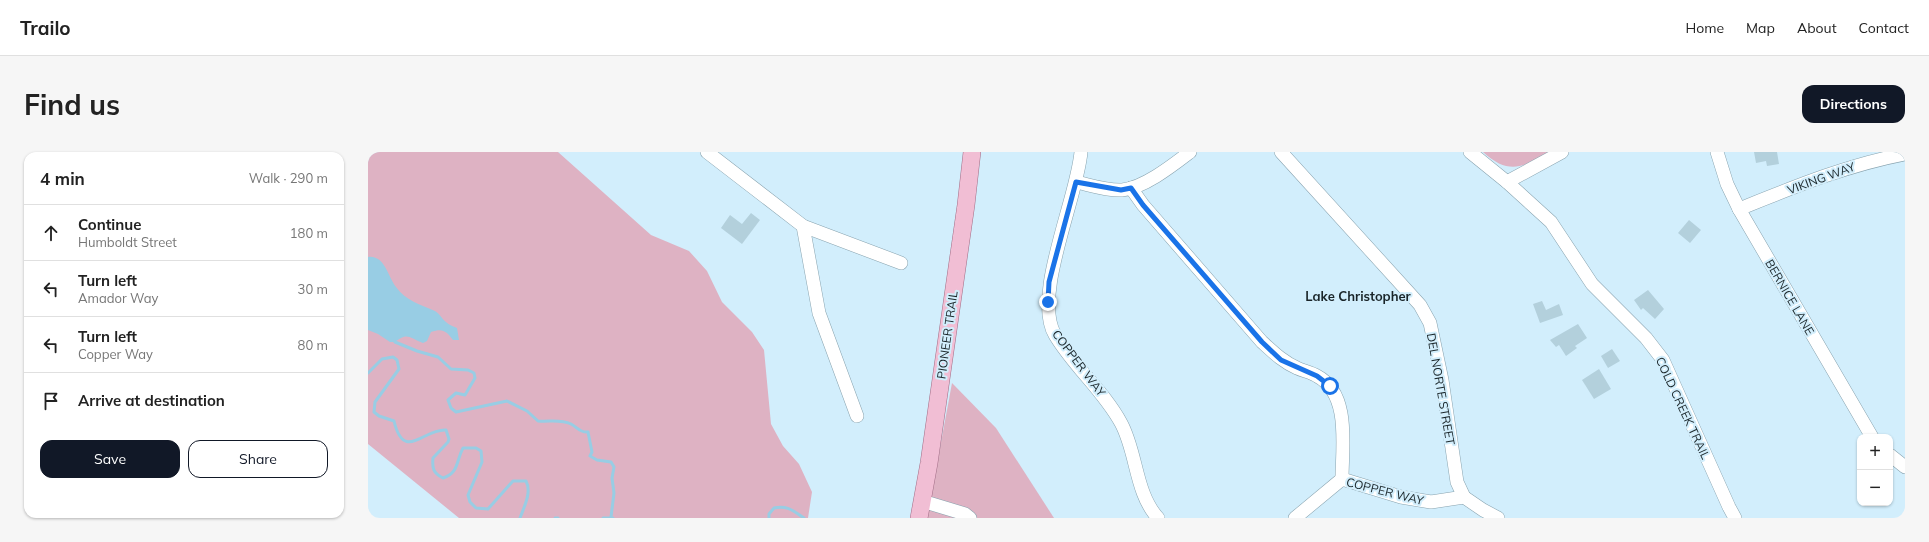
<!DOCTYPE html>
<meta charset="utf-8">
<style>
body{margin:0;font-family:Mulish,sans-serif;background:#f6f6f6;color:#222}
.controls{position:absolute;right:12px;bottom:12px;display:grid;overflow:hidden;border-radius:8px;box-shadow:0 1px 3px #0004}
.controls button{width:36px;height:36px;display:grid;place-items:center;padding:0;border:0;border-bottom:1px solid #e0e0e0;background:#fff;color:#222;font:20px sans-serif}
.stop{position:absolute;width:12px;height:12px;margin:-9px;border:3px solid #1a73e8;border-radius:50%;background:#fff}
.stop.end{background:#1a73e8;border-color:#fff;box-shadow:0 1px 4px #0008}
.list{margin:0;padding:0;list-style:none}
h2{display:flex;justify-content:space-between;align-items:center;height:52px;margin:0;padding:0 16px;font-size:17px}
h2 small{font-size:13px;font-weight:400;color:#767676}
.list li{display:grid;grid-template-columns:26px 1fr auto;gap:12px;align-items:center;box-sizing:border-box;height:56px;padding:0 16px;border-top:1px solid #e0e0e0}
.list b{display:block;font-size:15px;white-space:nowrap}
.list p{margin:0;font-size:13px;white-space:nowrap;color:#767676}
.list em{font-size:13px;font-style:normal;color:#767676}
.actions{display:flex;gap:8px;padding:12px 16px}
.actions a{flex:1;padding:9px 0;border:1px solid #111827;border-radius:12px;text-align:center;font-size:14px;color:#111827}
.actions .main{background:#111827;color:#fff}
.icon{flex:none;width:22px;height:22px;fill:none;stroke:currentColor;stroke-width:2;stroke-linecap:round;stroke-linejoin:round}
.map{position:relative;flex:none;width:1537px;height:366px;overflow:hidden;border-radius:12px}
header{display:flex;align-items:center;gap:24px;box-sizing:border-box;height:56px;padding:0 20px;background:#fff;border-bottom:1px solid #e0e0e0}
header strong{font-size:19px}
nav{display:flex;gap:22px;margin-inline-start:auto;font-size:14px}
.intro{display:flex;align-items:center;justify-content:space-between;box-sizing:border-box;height:96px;padding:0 24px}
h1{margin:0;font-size:28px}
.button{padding:10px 18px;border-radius:12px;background:#111827;color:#fff;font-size:14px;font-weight:700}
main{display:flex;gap:24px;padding:0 24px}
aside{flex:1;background:#fff;border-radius:12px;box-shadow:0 1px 3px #0004}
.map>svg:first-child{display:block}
.green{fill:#deb2c3}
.water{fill:#98cde4}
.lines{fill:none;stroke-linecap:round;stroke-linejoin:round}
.stream{stroke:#98cde4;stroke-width:3}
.building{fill:#b3d0dc}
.minor-casing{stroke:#88a3af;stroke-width:14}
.major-casing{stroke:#a06c85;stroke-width:18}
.minor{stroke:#fff;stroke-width:13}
.major{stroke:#f1bed4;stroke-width:17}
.route{stroke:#1a73e8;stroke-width:5}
.labels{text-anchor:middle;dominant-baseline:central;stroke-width:4;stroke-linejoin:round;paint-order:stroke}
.street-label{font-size:12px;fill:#192428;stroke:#d2eefc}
.neighbourhood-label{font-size:13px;font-weight:bold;fill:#192428;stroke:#d2eefc}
</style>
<header>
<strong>Trailo</strong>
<nav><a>Home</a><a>Map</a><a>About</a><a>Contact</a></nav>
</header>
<div class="intro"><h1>Find us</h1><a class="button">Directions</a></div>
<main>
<aside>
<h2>4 min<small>Walk · 290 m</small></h2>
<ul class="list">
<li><svg class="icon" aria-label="ahead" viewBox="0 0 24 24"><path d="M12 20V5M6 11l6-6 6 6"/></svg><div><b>Continue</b><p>Humboldt Street</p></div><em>180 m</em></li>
<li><svg class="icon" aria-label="left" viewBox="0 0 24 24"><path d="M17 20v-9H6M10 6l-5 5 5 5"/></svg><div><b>Turn left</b><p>Amador Way</p></div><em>30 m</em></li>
<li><svg class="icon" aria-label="left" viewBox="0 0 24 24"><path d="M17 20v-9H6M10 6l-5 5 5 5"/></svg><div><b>Turn left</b><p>Copper Way</p></div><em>80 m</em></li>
<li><svg class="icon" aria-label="arrive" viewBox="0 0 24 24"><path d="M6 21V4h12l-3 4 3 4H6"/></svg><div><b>Arrive at destination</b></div></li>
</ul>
<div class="actions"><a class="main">Save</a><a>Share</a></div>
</aside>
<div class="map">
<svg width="1537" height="366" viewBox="0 0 1537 366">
<rect width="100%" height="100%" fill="#d2eefc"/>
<g class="green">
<path d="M0,0H190L283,83L321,99L339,119L354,150L384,180L396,198L403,272L415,294L431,312L444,340L440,366H91L0,292Z"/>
<path d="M1115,0H1182C1156,15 1141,24 1115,0Z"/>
<path d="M584,231L628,276L686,366H559Z"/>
</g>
<path class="water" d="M0,105C17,103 20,125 28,135C37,148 53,153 67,159C72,162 74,167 78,170C81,173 85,174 89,176L91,188H85C78,179 75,176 63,180L59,189L55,191C41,186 40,180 27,190H22L10,182L0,178Z"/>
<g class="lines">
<g class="stream">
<path d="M27,190L49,199L70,205L83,217L100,218L106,221L107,226L97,243L88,241L80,248L83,256L88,260L139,249L159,259L170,269C182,270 192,267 203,272C209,275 212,281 220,280L224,300L222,304L229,308L243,310L246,315L244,326L246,341L243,365"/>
<path d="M0,221L14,207L25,205L29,208L31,217L7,250L6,260L11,264L26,269C36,311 56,276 78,278L81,287L80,290L65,306C64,316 65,321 75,326C91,321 88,309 95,296H108L113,299L114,310L100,343L102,350L108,356L120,357L145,329H158C164,340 156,355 152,366"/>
<path d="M187,366H190"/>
<path d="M235,366H245"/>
<path d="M401,366V362L406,356C420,353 425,359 436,366"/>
</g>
</g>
<g class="building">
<path d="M1386,0H1409L1411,12L1399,14L1398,9L1388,11Z"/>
<path d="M383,61L392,68L374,92L353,76L362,63L374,72Z"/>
<path d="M1321,68L1333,78L1322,91L1310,81Z"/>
<path d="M1280,138L1296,157L1287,167L1275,156L1273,158L1266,148Z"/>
<path d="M1174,149L1178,158L1191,152L1195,163L1172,171L1165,152Z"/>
<path d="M1210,172L1219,186L1207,194L1209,196L1198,204L1191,193L1188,195L1182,188Z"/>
<path d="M1244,197L1252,209L1240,216L1233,204Z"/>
<path d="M1231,217L1243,237L1226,247L1214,228Z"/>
</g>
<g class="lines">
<defs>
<g id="minor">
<path d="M339,0L435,74L533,111"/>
<path d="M713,0C709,47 664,144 687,183C706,215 735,238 753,271C769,300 767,341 790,366"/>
<path d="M913,0L1052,153L1062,171L1074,228L1089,330L1096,345L1115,358L1130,366"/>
<path d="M1102,0L1139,30L1183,70L1224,132L1278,186L1295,208L1361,355L1367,366"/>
<path d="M1349,0L1359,32L1371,57L1504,285"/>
<path d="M708,30C722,33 739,39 754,38C776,36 805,13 822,0"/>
<path d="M1139,30L1194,0"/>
<path d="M763,36L775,53L894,190C905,200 915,210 929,216C935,219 943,220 949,224C983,242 974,295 974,327"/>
<path d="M1371,57C1426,35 1479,13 1537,2"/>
<path d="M435,74L451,161L489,264"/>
<path d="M1522,303L1537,315"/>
<path d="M554,349L597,362L602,366"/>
<path d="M927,366L974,327L1033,345L1063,350L1096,345"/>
</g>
<path id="major" d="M551,366L561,311L598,53L604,0"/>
</defs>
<use href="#minor" class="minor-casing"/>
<use href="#major" class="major-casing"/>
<use href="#minor" class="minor"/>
<use href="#major" class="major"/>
</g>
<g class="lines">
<path class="route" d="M680,150L681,130L708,30L753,38L763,36L775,53L894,190L913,208L949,224L962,234"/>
</g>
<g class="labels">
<g class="street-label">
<text transform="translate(1453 26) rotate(-20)">VIKING WAY</text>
<text transform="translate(1422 145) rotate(60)">BERNICE LANE</text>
<text transform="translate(579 183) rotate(-82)">PIONEER TRAIL</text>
<text transform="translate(711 211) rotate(53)">COPPER WAY</text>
<text transform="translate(1073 237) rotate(80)">DEL NORTE STREET</text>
<text transform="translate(1315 256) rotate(65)">COLD CREEK TRAIL</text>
<text transform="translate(1017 339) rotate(14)">COPPER WAY</text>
</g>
<g class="neighbourhood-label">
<text x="990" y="144">Lake Christopher</text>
</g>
</g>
</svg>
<div class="controls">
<button>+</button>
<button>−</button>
</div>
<div class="stop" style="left:962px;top:234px"></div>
<div class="stop end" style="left:680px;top:150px"></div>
</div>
</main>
